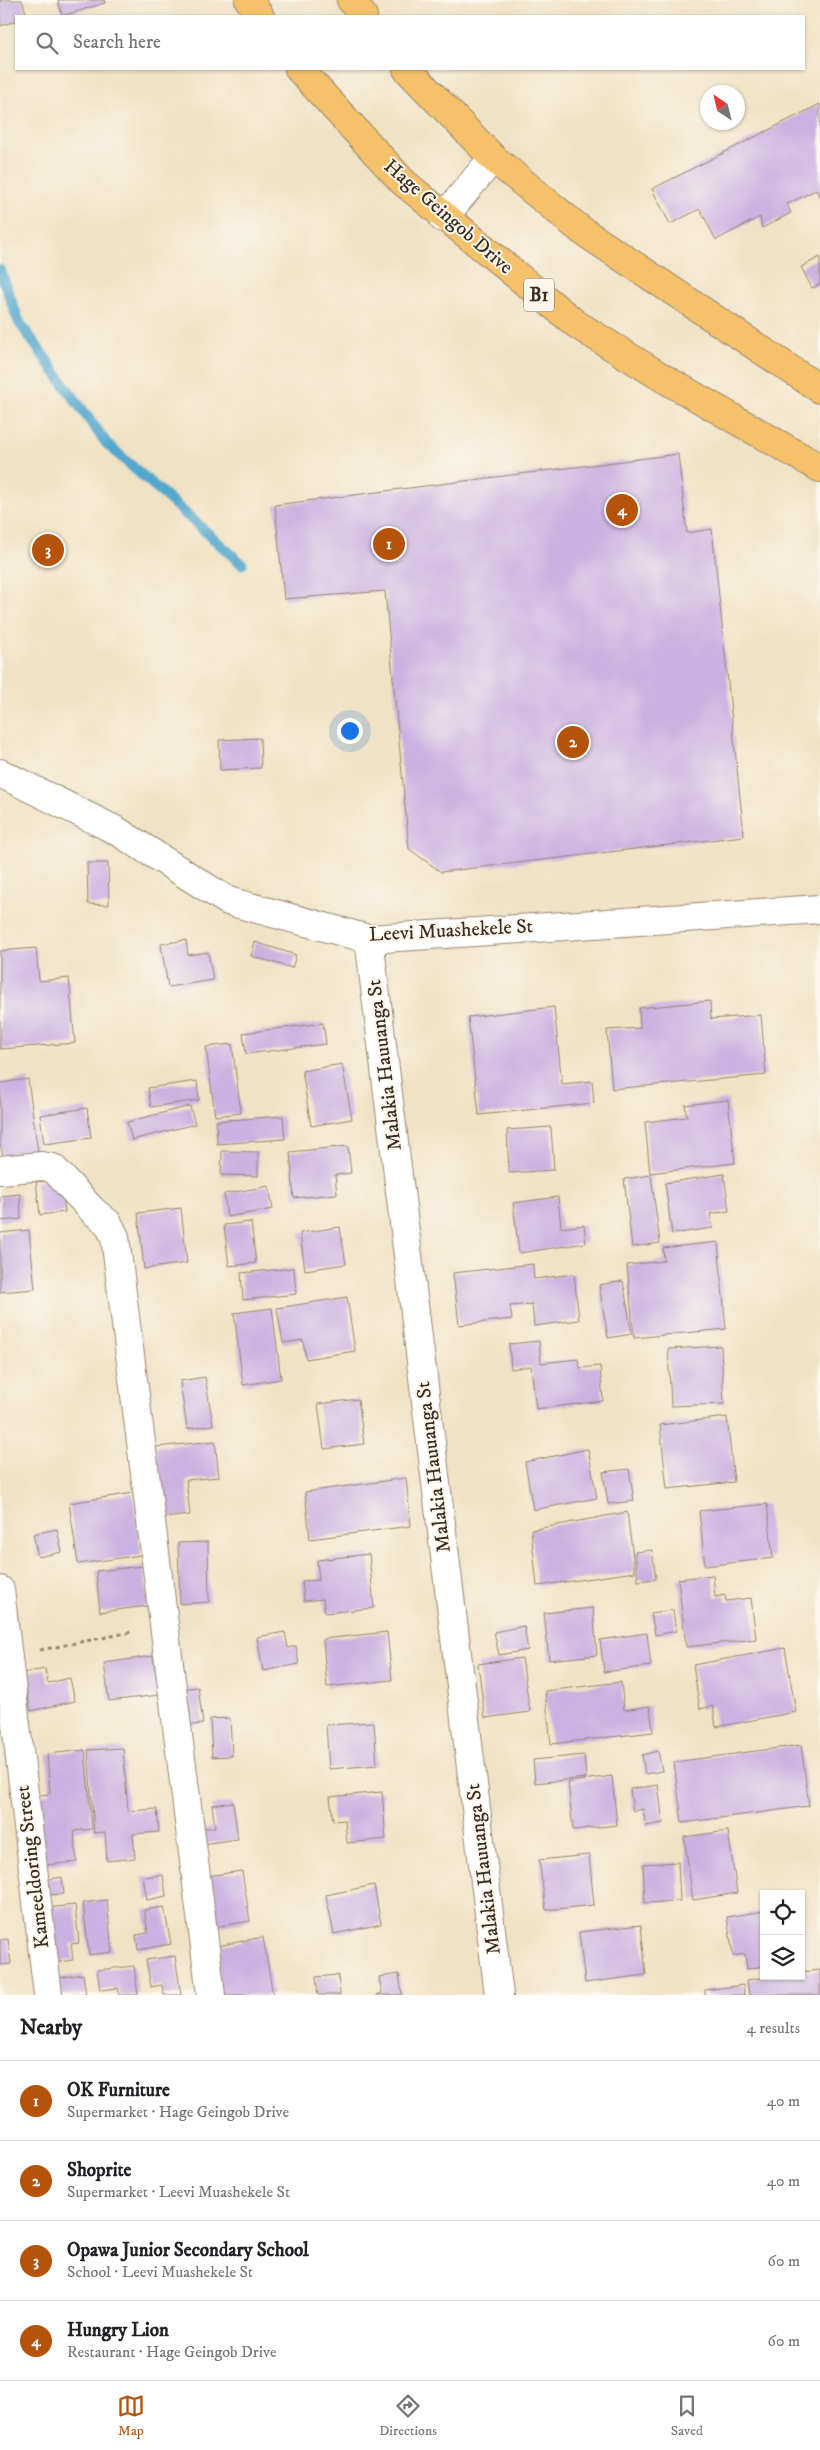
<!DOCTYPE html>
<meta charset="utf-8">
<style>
body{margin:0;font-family:"IM FELL DW Pica",serif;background:#f6f6f6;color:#202124}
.controls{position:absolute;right:15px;bottom:15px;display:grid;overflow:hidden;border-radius:0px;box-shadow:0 1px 4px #0004}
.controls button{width:45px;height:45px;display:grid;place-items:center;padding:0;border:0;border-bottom:1px solid #e0e0e0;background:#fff;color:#202124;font:25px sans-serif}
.compass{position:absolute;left:700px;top:85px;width:45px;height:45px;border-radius:50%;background:#fff;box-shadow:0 1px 4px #0004;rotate:325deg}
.you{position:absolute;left:349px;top:730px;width:18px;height:18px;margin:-12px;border:4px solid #fff;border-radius:50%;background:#1a73e8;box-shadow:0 0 0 8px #1a73e833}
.badge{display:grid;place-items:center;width:32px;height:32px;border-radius:50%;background:#b45309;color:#fff;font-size:16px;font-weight:700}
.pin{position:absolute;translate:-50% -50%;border:2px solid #fff;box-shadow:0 1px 5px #0006}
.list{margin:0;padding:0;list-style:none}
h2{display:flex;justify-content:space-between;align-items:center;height:65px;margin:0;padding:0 20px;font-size:21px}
h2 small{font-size:16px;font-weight:400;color:#757577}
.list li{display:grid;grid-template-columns:32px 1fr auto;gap:15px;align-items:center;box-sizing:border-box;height:80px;padding:0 20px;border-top:1px solid #e0e0e0}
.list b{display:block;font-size:19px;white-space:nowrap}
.list p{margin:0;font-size:16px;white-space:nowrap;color:#757577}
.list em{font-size:16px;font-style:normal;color:#757577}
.icon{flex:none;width:28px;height:28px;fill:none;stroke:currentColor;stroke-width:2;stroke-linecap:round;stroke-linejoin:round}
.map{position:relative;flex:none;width:820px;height:1995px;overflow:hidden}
.search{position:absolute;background:#fff;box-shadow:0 1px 4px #0004;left:15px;right:15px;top:15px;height:55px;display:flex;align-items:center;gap:12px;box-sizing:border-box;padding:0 18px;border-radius:0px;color:#757577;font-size:19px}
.sheet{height:385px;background:#fff}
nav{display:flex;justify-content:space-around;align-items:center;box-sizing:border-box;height:70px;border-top:1px solid #e0e0e0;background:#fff;font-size:14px;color:#757577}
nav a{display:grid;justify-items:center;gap:2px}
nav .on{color:#b45309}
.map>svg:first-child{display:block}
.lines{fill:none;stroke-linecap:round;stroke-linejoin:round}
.stream{stroke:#52a7ce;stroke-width:11}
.building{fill:#c9b1e1}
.minor-casing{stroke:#968671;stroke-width:30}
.highway-casing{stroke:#968671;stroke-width:30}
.path{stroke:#968671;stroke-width:3;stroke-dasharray:4 4;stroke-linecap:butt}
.minor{stroke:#fff;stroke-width:28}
.highway{stroke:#f5c16b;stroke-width:28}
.labels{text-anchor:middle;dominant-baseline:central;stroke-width:4;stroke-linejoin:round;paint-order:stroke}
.shield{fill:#fbf7ec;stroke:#75685c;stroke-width:1}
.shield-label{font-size:19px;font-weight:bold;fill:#3b2a1e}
.street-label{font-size:20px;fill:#3b2a1e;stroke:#fbf7ec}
</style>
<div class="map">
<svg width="820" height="1995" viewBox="0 0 820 1995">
<rect width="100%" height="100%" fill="#fbf7ec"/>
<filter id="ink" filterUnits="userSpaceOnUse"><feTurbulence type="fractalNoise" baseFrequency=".02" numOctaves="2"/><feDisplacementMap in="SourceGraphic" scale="10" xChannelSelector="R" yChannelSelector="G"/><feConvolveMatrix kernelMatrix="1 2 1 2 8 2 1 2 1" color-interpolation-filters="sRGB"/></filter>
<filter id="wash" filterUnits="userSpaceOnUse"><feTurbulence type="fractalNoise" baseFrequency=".0096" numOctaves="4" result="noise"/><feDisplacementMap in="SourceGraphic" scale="20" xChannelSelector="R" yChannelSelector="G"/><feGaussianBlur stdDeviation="1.12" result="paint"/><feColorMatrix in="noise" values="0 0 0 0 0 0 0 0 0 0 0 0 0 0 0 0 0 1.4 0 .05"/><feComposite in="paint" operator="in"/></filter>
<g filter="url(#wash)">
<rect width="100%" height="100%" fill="#f0e2c4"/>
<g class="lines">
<path class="stream" d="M0,270L19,322L107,444L242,564"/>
</g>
<g id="blocks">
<g class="building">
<path d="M0,0H22L27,16H16V21L0,26Z"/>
<path d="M58,0H104L105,3L62,16Z"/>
<path d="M820,104V198L816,190L787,204L791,213L762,228L760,217L716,240L700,209L670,224L652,189Z"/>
<path d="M820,257V284L812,288L801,267Z"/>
<path d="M678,454L687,533L712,529L744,836L441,872L409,849L385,591L284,599L275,505Z"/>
<path d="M260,738L261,768L220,770L219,740Z"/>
<path d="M87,863H108L109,905L88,904Z"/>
<path d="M186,940L188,955L208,952L213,980L168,987L161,944Z"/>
<path d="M255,942L296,955L292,968L251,956Z"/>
<path d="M36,948L39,981L69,978L75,1043L0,1049V951Z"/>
<path d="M710,1001L711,1019L761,1015L766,1075L612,1089L607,1030L640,1028L639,1008Z"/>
<path d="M554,1007L562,1084L592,1081L594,1103L479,1115L468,1017Z"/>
<path d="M323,1023L326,1044L246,1054L243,1033Z"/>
<path d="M232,1044L241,1113L215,1116L206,1047Z"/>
<path d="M342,1064L352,1119L311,1126L302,1071Z"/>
<path d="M28,1079L38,1153L3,1157L0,1144V1083Z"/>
<path d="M197,1081L199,1100L151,1107L148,1088Z"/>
<path d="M728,1100L735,1163L650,1173L645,1122L687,1117L685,1105Z"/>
<path d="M190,1106L195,1124L132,1140L127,1122Z"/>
<path d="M87,1108L91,1138L44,1144L40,1115Z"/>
<path d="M283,1116L285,1139L217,1144L216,1121Z"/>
<path d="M551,1127L554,1170L509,1173L507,1130Z"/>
<path d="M348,1146L351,1173L335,1175L337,1194L294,1198L290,1152Z"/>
<path d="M222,1151L258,1152V1176L221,1175Z"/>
<path d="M724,1174L729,1211L710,1214L713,1228L672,1234L665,1183Z"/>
<path d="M651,1175L660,1243L632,1247L624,1179Z"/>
<path d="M61,1179L65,1212L40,1215L36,1182Z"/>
<path d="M269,1186L273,1209L227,1217L224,1194Z"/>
<path d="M20,1194L21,1219L0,1221V1196Z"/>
<path d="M558,1197L561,1228L584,1225L586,1243L519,1253L513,1203Z"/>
<path d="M181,1208L187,1263L144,1269L138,1213Z"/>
<path d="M251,1222L256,1263L229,1266L224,1225Z"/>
<path d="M340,1227L346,1264L305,1270L300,1233Z"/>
<path d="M29,1230L35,1289L0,1292V1233Z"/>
<path d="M718,1242L726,1329L634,1338L627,1265L664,1261L663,1248Z"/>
<path d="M533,1264L534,1279L574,1274L579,1320L534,1326L532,1304L510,1306L512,1319L459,1325L453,1273Z"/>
<path d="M294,1268L296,1294L243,1300L241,1273Z"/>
<path d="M623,1281L632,1334L608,1338L599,1285Z"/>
<path d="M347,1297L355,1351L306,1359L303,1340L283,1343L277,1308Z"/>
<path d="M272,1308L281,1379L243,1385L234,1313Z"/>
<path d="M539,1341L541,1363L578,1359L580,1368L600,1366L603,1401L536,1409L531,1366L511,1369L509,1344Z"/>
<path d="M721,1346L724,1404L671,1406L668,1349Z"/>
<path d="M205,1377L213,1425L187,1429L180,1381Z"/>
<path d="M358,1399L364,1444L324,1449L318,1404Z"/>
<path d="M727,1417L734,1482L667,1489L660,1425Z"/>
<path d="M215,1441L219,1477L186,1480L190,1515L163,1518L156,1447Z"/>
<path d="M588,1449L597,1498L533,1510L525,1462Z"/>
<path d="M629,1469L634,1501L608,1504L603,1472Z"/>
<path d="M406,1478L411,1526L310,1539L305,1492Z"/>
<path d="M133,1493L141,1555L78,1564L69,1503Z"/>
<path d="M767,1504L773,1558L705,1566L699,1511Z"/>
<path d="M627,1512L635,1572L537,1586L531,1530Z"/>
<path d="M57,1529L62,1552L38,1557L33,1534Z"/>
<path d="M208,1542L209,1602L180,1604L178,1543Z"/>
<path d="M652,1550L656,1579L638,1581L635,1552Z"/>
<path d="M369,1554L374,1608L325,1613L323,1599L304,1601L302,1581L319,1580L317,1560Z"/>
<path d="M144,1566L148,1606L100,1612L96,1571Z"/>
<path d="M713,1575L715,1597L725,1595L726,1601L751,1598L756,1639L686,1647L678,1579Z"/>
<path d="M593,1608L597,1655L549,1660L544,1613Z"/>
<path d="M673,1610L676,1631L655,1635L651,1613Z"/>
<path d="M524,1626L528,1650L499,1655L494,1632Z"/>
<path d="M285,1632L288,1648L296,1646L299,1664L263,1671L257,1637Z"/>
<path d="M387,1632L392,1680L327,1687L323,1639Z"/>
<path d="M647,1633L651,1666L604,1672L600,1640Z"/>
<path d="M785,1648L796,1712L716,1727L713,1706L700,1709L693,1665Z"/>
<path d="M153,1656L159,1695L109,1701L104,1663Z"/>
<path d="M522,1658L530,1712L485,1718L478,1664Z"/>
<path d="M45,1669L48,1683L70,1678L75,1701L31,1711L23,1673Z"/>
<path d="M621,1682L624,1710L650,1706L653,1732L551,1744L545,1691Z"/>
<path d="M198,1687L203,1724L191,1725L189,1709H182L179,1689Z"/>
<path d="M230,1718L232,1756L212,1757L210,1719Z"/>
<path d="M374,1722L377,1765L329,1769L326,1725Z"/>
<path d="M801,1745L809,1806L682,1823L674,1762Z"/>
<path d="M123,1748L128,1811L157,1809L159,1832L133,1834L135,1858L107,1861L105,1832L94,1833L88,1750Z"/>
<path d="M85,1750L92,1829L74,1831L77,1862L36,1866L30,1796L50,1794L47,1754Z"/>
<path d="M658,1751L662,1771L645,1774L642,1755Z"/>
<path d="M584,1755L586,1778L535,1783L533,1760Z"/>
<path d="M612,1776L617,1825L573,1830L568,1782Z"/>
<path d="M658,1785L663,1823L646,1826L643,1809L633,1811L630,1789Z"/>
<path d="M382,1792L386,1839L347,1843L345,1820L333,1821L330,1797Z"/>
<path d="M233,1802L238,1839L202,1844L200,1829L215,1827L212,1805Z"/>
<path d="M728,1831L737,1893L693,1900L684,1837Z"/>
<path d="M589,1855L594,1905L546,1910L539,1860Z"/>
<path d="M678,1862L680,1901L645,1903L643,1864Z"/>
<path d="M242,1871L250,1921L209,1928L200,1877Z"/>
<path d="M163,1875L166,1896L147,1900L143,1877Z"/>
<path d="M62,1877L64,1894L45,1895L44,1880Z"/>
<path d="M374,1885L381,1924L334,1934L326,1895Z"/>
<path d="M107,1900L112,1952L89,1955L83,1903Z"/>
<path d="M75,1905L79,1943L71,1944L73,1960L51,1963L46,1908Z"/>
<path d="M164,1907L171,1944L138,1950L136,1935L148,1933L144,1910Z"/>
<path d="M764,1911V1966L747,1969L745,1954L733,1956L727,1917Z"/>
<path d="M641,1925L646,1975L585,1983L579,1932Z"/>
<path d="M263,1937L273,1995H220L218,1946Z"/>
<path d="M8,1939L11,1964L0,1965V1940Z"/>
<path d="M175,1956L181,1995H164L162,1985L151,1987L146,1960Z"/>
<path d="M134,1966L138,1995H119L118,1988L100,1990L97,1970Z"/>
<path d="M820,1970V1995H749L747,1980L775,1976H801V1972Z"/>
<path d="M83,1974L86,1995H61L58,1978Z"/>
<path d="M399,1974L402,1995H376L382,1993L379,1977Z"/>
<path d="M338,1975L340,1995H318L316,1977Z"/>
<path d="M743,1985L744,1995H705V1990Z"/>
</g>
</g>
</g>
<g filter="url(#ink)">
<use href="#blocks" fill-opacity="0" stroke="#968671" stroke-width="1"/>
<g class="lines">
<defs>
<g id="minor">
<path d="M443,218L493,158"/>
<path d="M0,773L117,831L228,901L369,939L820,909"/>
<path d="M369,939L499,1995"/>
<path d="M0,1170L42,1166L53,1168L93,1211L108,1223L115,1237L211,1995"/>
<path d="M0,1590L48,1995"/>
</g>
<g id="highway">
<path d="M249,0L260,16"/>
<path d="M351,0L363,16"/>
<path d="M299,69L403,182L576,324L663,378L820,468"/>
<path d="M407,69L493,158L581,230L820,389"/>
</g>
</defs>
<use href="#minor" class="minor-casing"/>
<use href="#highway" class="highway-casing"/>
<path class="path" d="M40,1650L132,1632"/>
<use href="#minor" class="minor"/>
<use href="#highway" class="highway"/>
</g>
</g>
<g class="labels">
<rect class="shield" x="524" y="278.5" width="30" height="33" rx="4"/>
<g class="shield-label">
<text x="539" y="295">B1</text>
</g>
<g class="street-label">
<text transform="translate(448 217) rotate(41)">Hage Geingob Drive</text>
<text transform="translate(451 931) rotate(-3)">Leevi Muashekele St</text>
<text transform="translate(385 1065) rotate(-97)">Malakia Hauuanga St</text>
<text transform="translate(434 1467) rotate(-97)">Malakia Hauuanga St</text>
<text transform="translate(33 1867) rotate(-97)">Kameeldoring Street</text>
<text transform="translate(484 1869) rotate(-97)">Malakia Hauuanga St</text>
</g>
</g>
</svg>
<div class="controls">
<button><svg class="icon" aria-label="locate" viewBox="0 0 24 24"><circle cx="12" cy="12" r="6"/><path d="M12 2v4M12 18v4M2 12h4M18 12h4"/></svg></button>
<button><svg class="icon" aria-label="layers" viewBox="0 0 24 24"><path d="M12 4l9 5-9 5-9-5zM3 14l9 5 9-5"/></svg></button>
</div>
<svg class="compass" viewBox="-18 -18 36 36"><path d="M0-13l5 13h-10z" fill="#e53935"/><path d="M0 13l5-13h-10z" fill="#757577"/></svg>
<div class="you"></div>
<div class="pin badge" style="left:389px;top:544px">1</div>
<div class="pin badge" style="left:573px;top:742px">2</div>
<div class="pin badge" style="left:48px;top:550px">3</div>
<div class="pin badge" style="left:622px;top:510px">4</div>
<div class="search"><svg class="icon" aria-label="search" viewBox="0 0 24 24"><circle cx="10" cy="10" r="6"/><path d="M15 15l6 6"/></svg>Search here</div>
</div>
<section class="sheet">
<h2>Nearby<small>4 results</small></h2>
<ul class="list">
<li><span class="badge">1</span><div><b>OK Furniture</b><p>Supermarket · Hage Geingob Drive</p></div><em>40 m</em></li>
<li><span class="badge">2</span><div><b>Shoprite</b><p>Supermarket · Leevi Muashekele St</p></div><em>40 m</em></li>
<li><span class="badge">3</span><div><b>Opawa Junior Secondary School</b><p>School · Leevi Muashekele St</p></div><em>60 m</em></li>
<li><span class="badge">4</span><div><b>Hungry Lion</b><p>Restaurant · Hage Geingob Drive</p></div><em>60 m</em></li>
</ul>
</section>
<nav>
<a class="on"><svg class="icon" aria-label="map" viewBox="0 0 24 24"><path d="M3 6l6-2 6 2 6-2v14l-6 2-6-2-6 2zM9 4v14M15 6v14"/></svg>Map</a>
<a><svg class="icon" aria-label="directions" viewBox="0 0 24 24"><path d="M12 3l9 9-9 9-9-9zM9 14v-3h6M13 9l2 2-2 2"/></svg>Directions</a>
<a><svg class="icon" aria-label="saved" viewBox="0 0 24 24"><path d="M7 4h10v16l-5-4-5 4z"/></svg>Saved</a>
</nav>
